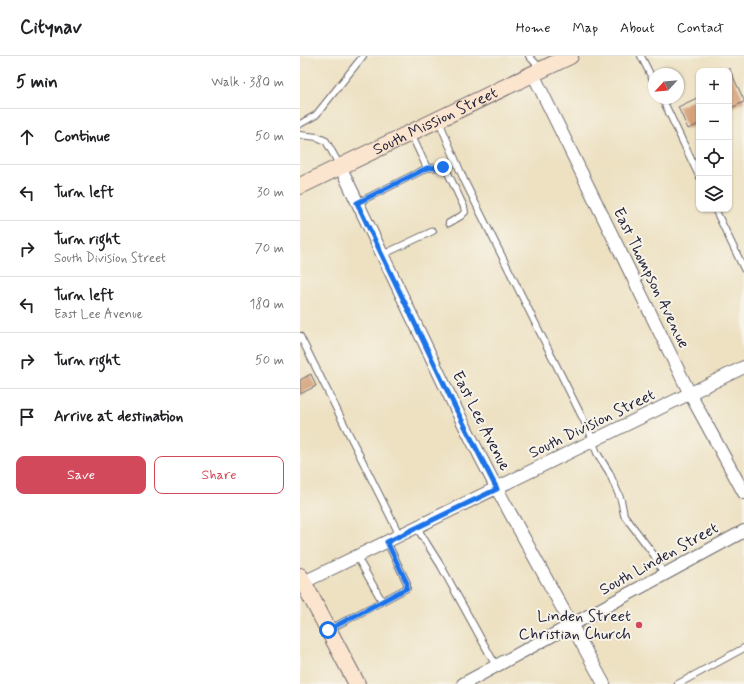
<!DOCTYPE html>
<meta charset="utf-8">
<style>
body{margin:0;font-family:Mynerve,sans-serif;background:#f6f6f6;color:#202124}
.controls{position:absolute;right:12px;top:12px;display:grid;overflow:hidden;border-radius:8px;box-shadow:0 1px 3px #0004}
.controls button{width:36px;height:36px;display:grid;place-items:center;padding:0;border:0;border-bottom:1px solid #e0e0e0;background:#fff;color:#202124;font:20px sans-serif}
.compass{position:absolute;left:348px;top:12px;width:36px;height:36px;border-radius:50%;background:#fff;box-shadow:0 1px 3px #0004;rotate:244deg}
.stop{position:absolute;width:12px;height:12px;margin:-9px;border:3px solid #1a73e8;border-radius:50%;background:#fff}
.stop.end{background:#1a73e8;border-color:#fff;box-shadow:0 1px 4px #0008}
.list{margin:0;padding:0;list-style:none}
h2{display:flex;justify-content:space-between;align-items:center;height:52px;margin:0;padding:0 16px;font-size:17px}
h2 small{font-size:13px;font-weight:400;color:#757577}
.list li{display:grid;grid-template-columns:26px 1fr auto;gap:12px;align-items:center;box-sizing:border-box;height:56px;padding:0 16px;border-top:1px solid #e0e0e0}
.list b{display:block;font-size:15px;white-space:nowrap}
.list p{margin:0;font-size:13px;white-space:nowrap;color:#757577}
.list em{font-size:13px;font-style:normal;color:#757577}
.actions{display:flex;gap:8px;padding:12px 16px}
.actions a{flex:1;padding:9px 0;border:1px solid #d1495b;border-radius:8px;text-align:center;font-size:14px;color:#d1495b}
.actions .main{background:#d1495b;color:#fff}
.icon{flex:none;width:22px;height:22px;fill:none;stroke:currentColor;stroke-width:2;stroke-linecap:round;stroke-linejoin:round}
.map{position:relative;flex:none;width:444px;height:628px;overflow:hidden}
header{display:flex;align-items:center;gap:24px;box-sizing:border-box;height:56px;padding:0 20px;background:#fff;border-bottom:1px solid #e0e0e0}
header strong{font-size:19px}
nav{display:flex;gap:22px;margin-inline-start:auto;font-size:14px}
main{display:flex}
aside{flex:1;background:#fff}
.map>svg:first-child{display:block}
.building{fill:#d1976e}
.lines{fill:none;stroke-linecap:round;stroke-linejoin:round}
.service-casing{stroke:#69656a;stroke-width:8}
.minor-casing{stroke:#69656a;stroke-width:14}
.secondary-casing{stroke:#69656a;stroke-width:18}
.service{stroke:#fff;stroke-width:6}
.minor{stroke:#fff;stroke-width:12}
.secondary{stroke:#fbe5cf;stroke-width:16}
.route{stroke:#1a73e8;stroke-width:5}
.poi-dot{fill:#d1495b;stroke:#f7f3e8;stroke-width:1.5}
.labels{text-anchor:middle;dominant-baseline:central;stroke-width:4;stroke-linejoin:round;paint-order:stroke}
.street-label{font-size:16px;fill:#22223b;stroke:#f7f3e8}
.poi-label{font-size:16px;fill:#22223b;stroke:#f7f3e8;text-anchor:end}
</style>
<header>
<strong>Citynav</strong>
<nav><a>Home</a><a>Map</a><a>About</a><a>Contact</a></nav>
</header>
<main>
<aside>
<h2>5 min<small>Walk · 380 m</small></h2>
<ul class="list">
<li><svg class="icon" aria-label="ahead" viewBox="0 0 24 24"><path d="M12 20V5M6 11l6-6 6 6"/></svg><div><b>Continue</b></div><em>50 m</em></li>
<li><svg class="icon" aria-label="left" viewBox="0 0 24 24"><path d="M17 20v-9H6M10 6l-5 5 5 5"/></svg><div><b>Turn left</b></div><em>30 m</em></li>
<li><svg class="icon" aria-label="right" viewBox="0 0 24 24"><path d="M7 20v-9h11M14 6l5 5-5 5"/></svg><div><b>Turn right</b><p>South Division Street</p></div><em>70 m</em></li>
<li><svg class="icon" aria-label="left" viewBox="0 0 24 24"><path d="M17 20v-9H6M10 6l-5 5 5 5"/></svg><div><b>Turn left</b><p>East Lee Avenue</p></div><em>180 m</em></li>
<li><svg class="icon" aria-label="right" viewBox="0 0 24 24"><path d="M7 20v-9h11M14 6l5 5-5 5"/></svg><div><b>Turn right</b></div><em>50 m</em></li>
<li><svg class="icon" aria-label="arrive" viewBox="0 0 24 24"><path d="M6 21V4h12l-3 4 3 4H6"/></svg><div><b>Arrive at destination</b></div></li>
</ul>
<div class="actions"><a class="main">Save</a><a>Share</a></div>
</aside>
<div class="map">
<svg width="444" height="628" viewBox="0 0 444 628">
<rect width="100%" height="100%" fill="#f7f3e8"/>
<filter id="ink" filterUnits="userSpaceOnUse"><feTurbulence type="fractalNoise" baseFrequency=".025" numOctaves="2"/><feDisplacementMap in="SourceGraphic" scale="8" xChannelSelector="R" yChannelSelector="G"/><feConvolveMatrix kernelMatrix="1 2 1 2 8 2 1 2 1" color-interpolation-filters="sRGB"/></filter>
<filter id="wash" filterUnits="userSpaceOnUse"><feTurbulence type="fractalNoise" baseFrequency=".012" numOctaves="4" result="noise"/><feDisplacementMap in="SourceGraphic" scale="16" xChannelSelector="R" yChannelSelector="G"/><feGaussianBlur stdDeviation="0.9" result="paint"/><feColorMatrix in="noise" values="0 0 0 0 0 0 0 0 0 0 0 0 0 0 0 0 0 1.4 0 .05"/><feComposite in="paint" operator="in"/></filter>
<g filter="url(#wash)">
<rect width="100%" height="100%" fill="#ede1c2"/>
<g id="blocks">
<g class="building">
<path d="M429,12L444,44V46L429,53Z"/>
<path d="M399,41V68L388,73L378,51Z"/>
<path d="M11,318L16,330L0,338V324Z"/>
</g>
</g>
</g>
<g filter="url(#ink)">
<use href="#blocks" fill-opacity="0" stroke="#69656a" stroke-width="1"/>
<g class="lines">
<defs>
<g id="service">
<path d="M229,0L241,13"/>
<path d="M341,0L354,26"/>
<path d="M362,42L399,120"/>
<path d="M139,65L164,124L294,385"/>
<path d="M0,68L16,59L63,0"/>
<path d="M0,79L17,81L26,85L40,110"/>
<path d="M127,112L143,111L148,117L164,151L165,156L161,160L149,167"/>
<path d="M57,147L127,112L111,78"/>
<path d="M415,153L444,213"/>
<path d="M82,199L133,175"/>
<path d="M0,280L100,480"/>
<path d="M293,386L297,397L309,416L321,444L324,459L354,499L364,519"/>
<path d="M117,472L141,510L196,610"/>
<path d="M57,501L82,545"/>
<path d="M28,574L107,532V527L87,486"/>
<path d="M378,628L444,592"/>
</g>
<g id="minor">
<path d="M233,18L390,338L444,437"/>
<path d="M40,110L155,351L197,433L304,628"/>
<path d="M0,528L444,311"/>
<path d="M163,628L444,475"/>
</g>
<g id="secondary">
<path id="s1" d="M0,130L270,0"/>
<path d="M0,520L57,628"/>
</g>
</defs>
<use href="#service" class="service-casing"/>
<use href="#minor" class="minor-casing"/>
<use href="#secondary" class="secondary-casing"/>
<use href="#service" class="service"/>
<use href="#minor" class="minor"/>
<use href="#secondary" class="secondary"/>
</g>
</g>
<g class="lines" filter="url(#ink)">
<path class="route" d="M28,574L107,532V527L87,486L197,433L155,351L57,147L127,112L143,111"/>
</g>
<circle class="poi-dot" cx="339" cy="569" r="4"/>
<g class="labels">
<g class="street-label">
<text stroke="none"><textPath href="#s1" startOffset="150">South Mission Street</textPath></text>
<text transform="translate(351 222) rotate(64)">East Thompson Avenue</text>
<text transform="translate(181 365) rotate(63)">East Lee Avenue</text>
<text transform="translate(292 368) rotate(-26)">South Division Street</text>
<text transform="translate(359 503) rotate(-29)">South Linden Street</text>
</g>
<g class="poi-label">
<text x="331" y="560">Linden Street<tspan x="331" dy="18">Christian Church</tspan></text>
</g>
</g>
</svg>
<div class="controls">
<button>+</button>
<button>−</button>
<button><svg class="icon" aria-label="locate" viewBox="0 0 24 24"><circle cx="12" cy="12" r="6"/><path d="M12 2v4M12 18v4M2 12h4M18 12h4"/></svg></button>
<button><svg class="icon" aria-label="layers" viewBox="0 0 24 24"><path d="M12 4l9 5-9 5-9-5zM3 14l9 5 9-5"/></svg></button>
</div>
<svg class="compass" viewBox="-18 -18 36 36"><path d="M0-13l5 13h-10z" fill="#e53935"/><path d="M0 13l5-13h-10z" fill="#757577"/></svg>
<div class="stop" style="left:28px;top:574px"></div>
<div class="stop end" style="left:143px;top:111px"></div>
</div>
</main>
